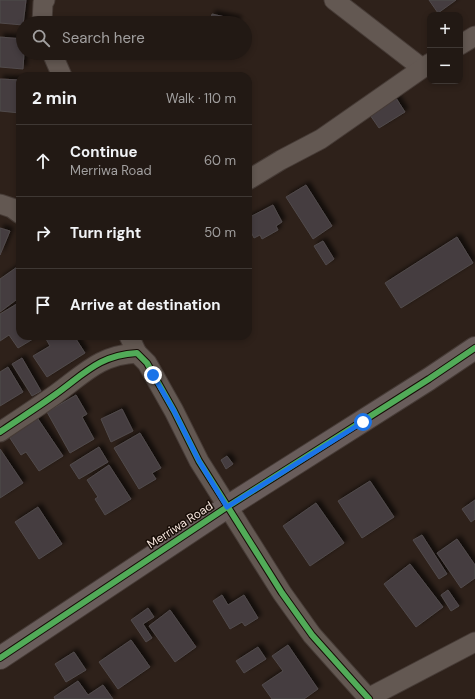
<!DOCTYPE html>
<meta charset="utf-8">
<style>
body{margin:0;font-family:"DM Sans",sans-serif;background:#2e2622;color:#f1f3f6}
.controls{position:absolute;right:12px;top:12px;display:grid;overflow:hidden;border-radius:8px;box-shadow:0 2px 6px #0003}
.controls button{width:36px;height:36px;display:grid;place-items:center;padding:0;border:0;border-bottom:1px solid #3f3834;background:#221914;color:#f1f3f6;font:20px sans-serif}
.stop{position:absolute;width:12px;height:12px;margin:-9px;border:3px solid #1a73e8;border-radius:50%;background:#fff}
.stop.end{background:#1a73e8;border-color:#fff;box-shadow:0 1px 4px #0008}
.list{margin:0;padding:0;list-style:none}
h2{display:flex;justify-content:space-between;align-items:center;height:52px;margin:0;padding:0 16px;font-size:17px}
h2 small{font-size:13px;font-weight:400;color:#a2a0a0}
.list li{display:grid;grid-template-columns:26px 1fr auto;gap:12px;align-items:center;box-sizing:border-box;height:72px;padding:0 16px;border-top:1px solid #3f3834}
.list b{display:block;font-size:15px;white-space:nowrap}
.list p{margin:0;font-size:13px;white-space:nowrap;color:#a2a0a0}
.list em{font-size:13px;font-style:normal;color:#a2a0a0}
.icon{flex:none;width:22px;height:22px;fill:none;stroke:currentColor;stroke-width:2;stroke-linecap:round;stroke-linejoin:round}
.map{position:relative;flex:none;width:475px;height:699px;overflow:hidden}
.search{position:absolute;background:#221914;box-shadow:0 2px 6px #0003;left:16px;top:16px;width:236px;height:44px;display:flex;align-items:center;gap:10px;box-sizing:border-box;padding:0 14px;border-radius:22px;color:#a2a0a0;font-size:15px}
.panel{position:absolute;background:#221914;box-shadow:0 2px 6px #0003;left:16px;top:72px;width:236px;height:268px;border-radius:12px}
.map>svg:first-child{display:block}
.building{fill:#443e3f;stroke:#514a4c;filter:url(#shadow)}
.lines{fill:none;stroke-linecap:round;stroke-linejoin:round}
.street-casing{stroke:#463b36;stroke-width:21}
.secondary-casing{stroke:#463b36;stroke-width:24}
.street{stroke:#635852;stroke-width:19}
.secondary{stroke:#695d5b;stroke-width:22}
.cycleway-casing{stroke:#160c06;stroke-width:8}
.cycleway{stroke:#51ab58;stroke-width:6}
.route{stroke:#1a73e8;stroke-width:5}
.labels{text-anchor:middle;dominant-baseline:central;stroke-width:3;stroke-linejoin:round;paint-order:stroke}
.street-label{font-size:12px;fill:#f6e6dd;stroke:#160c06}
</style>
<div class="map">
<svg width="475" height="699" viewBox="0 0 475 699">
<defs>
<filter id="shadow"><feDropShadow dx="3.5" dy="-3.5" stdDeviation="2" flood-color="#0009"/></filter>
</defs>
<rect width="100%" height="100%" fill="#2e211a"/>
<g class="building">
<path d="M0,0H26L23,25L0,23Z"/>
<path d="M429,0H456L438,13Z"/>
<path d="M212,14L238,20L237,23H210Z"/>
<path d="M0,37L23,39V53H24L23,69L0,67Z"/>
<path d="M0,79L20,80V113L0,111Z"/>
<path d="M396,98L405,112L379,128L370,115Z"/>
<path d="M306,185L332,226L313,239L286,197Z"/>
<path d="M273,205L282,222L276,226L278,230L262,239L260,235L254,238L248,226V218Z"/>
<path d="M0,228L10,231L0,255Z"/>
<path d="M457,237L473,263L401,308L385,283Z"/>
<path d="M323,241L334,259L326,265L314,246Z"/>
<path d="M20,265V297L0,312V279Z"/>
<path d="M20,302V336H38L18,348L9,335L0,341V314Z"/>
<path d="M51,336H74L85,353L47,377L33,356L50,346L46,339Z"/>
<path d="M22,358L41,391L32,396L12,364Z"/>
<path d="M8,367L23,392L0,406V372Z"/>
<path d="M76,395L87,414L82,417L94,439L70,453L47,412Z"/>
<path d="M122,409L133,431L111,442L101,419Z"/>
<path d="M36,416L63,456L39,471L26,452L21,455L8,435Z"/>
<path d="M140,433L161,468L152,473L156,479L139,489L114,448Z"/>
<path d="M99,447L108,462L79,479L70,465Z"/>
<path d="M0,449L23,483L0,498Z"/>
<path d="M227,456L233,464L226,469L221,460Z"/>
<path d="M109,465L131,499L105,515L95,499L98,497L87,480Z"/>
<path d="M370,481L394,517L362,538L338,501Z"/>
<path d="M475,500V519L471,522L462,509Z"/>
<path d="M316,503L344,543L310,566L283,526Z"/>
<path d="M38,507L62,544L39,559L15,522Z"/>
<path d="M422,535L447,574L439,579L413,540Z"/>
<path d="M457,539L475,565V578L461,588L437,553Z"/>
<path d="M410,564L443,607L416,627L384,584Z"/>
<path d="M448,590L459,606L451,611L441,595Z"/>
<path d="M222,595L228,605L244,595L258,618L245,626L242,622L230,629L213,601Z"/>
<path d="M148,608L154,617L143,624L152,638L146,642L131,620Z"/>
<path d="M170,610L196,647L175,662L149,626Z"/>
<path d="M131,640L150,667L118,689L99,662Z"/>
<path d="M288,645L318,689L304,699H272L262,685L283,671L272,656Z"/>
<path d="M258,647L266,659L244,673L236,661Z"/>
<path d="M74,652L86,670L66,682L55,664Z"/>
<path d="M78,681L88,695L103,685L113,699H55L54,697Z"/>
</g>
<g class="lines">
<defs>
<g id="street">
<path d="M334,0L422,68"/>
<path d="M42,23L43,3L45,0"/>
<path d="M460,45L475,36"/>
<path d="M52,53L62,76"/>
<path d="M248,180L281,160L321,139L430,63"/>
<path d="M0,204L12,208L20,214"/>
<path d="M129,336L137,353"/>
<path d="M0,432C19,419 38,407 56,394C85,373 100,355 137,353L147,363L174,411L199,461L282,593L312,635L369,699"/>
<path d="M366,699L475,642"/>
</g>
<path id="secondary" d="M0,658L227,507L429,379L475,348"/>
</defs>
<use href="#street" class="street-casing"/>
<use href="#secondary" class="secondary-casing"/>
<use href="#street" class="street"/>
<use href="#secondary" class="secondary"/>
<defs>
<g id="cycleway">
<path d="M0,432C19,419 38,407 56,394C85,373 100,355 137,353L147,363L174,411L199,461L282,593L312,635L369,699"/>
<path d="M0,658L227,507L429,379L475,348"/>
</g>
</defs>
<use href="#cycleway" class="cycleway-casing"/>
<use href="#cycleway" class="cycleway"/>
</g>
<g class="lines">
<path class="route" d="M153,375L174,411L199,461L227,507L363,422"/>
</g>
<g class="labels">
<g class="street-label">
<text transform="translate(180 525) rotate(-33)">Merriwa Road</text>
</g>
</g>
</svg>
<div class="controls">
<button>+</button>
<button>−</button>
</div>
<div class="stop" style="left:363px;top:422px"></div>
<div class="stop end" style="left:153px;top:375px"></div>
<div class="search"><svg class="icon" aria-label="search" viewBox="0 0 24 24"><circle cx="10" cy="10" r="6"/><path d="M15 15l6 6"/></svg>Search here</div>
<section class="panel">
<h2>2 min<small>Walk · 110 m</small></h2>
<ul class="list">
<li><svg class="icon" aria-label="ahead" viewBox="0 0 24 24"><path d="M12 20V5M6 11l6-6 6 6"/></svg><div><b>Continue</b><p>Merriwa Road</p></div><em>60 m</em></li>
<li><svg class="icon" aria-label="right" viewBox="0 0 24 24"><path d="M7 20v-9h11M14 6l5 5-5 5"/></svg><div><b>Turn right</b></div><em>50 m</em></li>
<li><svg class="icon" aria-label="arrive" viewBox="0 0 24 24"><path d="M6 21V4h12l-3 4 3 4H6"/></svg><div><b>Arrive at destination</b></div></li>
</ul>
</section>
</div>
